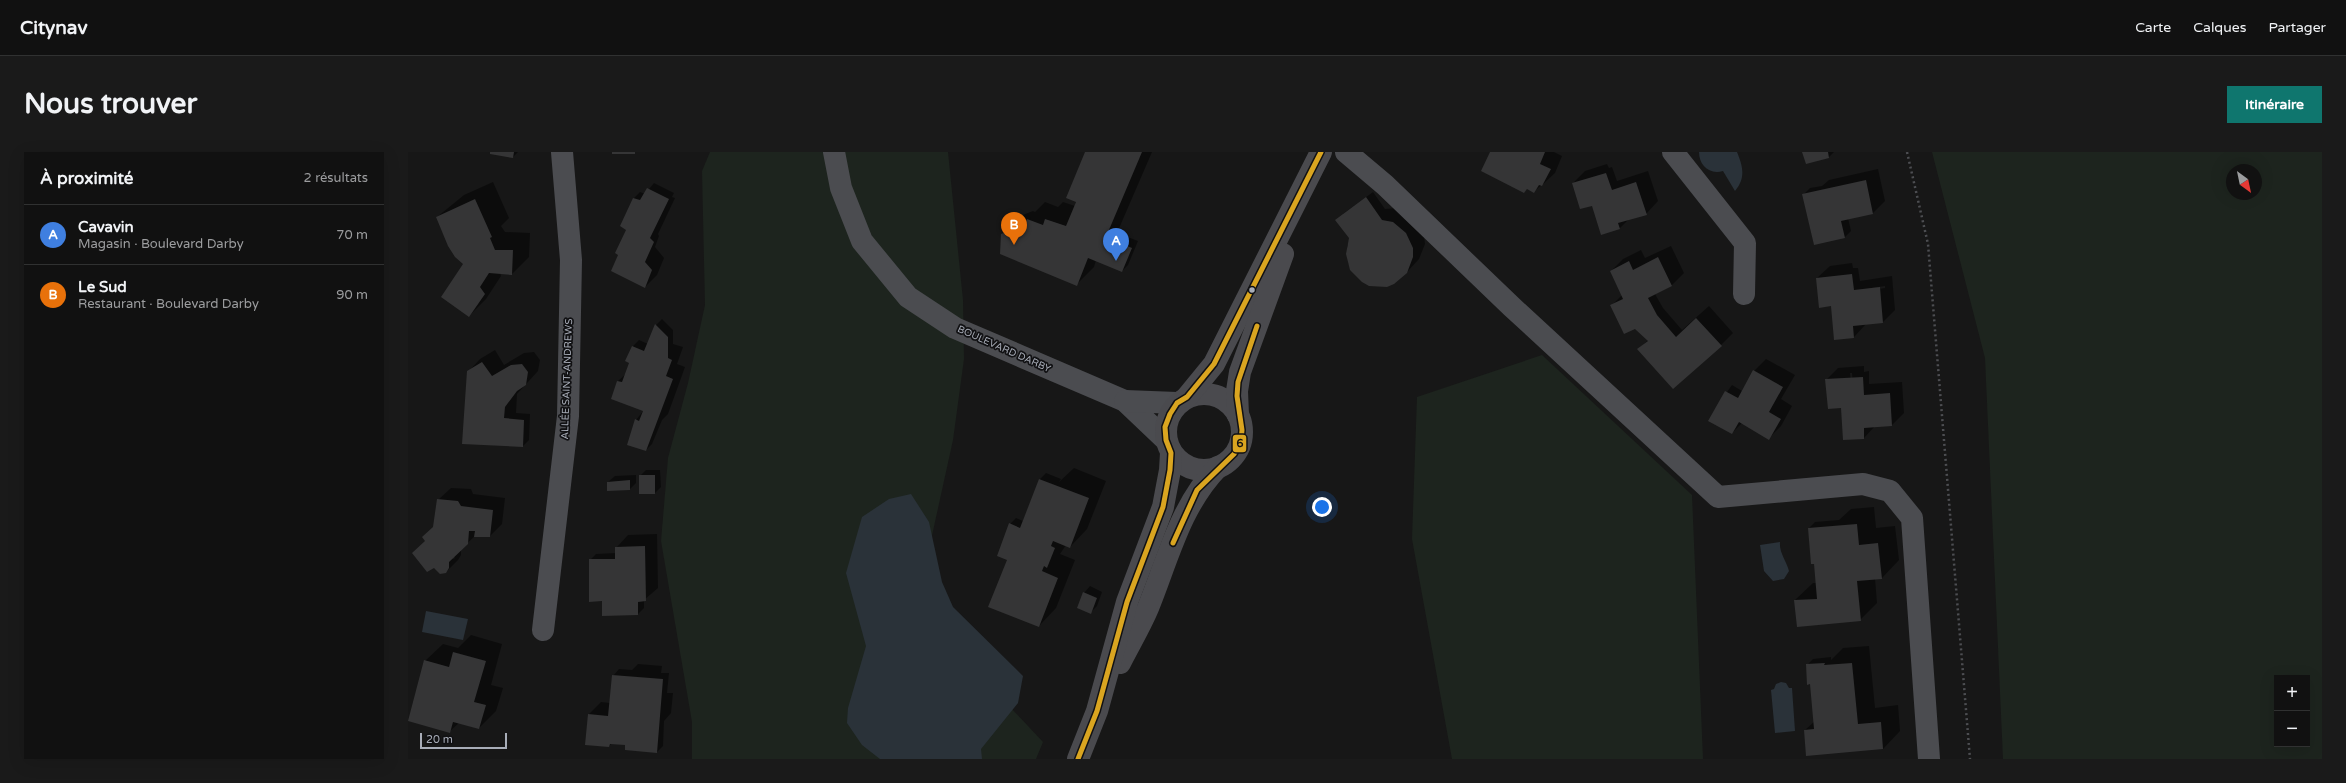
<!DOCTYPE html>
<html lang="fr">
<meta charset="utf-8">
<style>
body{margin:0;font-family:"Varela Round",sans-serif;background:#1a1a1a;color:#f1f3f6}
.controls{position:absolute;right:12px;bottom:12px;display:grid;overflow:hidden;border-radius:0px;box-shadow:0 4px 16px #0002}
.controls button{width:36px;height:36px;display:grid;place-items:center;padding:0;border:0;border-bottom:1px solid #303131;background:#111;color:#f1f3f6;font:20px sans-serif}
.compass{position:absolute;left:1818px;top:12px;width:36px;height:36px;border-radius:50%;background:#111;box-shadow:0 4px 16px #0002;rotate:147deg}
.scale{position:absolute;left:12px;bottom:10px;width:87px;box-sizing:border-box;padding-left:4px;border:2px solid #a8adb8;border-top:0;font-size:11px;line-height:14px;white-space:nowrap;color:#a8adb8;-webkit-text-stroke:3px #111113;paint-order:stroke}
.you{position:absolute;left:914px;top:355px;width:14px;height:14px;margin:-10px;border:3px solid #fff;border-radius:50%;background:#1a73e8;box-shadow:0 0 0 6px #1a73e833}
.badge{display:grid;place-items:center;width:26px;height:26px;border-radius:50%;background:#0f766e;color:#fff;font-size:13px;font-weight:700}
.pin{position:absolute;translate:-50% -33px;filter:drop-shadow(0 1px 2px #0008)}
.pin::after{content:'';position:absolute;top:21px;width:14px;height:12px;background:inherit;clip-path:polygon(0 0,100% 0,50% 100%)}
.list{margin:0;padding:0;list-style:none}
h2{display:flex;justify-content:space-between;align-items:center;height:52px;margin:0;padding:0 16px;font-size:17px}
h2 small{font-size:13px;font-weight:400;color:#9c9d9f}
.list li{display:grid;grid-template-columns:26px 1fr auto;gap:12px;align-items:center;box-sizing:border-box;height:60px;padding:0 16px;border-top:1px solid #303131}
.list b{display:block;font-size:15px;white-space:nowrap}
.list p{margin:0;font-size:13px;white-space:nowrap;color:#9c9d9f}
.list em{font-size:13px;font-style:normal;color:#9c9d9f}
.map{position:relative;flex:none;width:1914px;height:607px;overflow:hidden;border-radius:0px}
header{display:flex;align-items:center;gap:24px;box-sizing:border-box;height:56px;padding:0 20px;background:#111;border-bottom:1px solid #303131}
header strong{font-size:19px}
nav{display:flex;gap:22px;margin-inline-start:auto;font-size:14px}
.intro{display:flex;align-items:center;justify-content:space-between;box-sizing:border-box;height:96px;padding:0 24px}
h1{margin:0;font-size:28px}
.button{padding:10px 18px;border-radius:0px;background:#0f766e;color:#fff;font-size:14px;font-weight:700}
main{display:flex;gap:24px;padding:0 24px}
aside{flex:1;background:#111;border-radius:0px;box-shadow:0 4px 16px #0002}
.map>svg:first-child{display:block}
.green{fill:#1d241e;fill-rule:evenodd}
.water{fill:#2a3239}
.shadow{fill:#0007;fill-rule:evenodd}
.building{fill:#353536}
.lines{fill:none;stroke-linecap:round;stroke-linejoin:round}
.path{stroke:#4d4e52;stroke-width:2.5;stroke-dasharray:2 3;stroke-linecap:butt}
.street{stroke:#4b4c50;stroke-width:22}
.secondary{stroke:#4a4a4e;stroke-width:22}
.bus-1-casing{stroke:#111113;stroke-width:8}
.bus-1{stroke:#daa520;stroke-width:5}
.bus-dot{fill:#a8adb8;stroke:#111113;stroke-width:1.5}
.labels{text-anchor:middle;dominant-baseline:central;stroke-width:3.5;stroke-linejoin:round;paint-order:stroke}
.street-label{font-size:10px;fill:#a8adb8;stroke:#111113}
.line-badge{stroke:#111113;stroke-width:1.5}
.pale-badge-label{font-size:11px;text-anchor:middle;font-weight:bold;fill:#111}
</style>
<header>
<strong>Citynav</strong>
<nav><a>Carte</a><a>Calques</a><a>Partager</a></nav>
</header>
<div class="intro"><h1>Nous trouver</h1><a class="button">Itinéraire</a></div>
<main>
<aside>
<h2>À proximité<small>2 résultats</small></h2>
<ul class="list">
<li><span class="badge" style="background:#3f7fe0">A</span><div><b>Cavavin</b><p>Magasin · Boulevard Darby</p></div><em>70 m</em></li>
<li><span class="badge" style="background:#e8710a">B</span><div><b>Le Sud</b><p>Restaurant · Boulevard Darby</p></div><em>90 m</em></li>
</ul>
</aside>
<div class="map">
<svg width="1914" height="607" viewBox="0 0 1914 607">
<rect width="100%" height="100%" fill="#171717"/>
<g class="green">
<path d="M302,0H540L555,148L556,207L545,288L516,420L540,489L635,590L628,607H284V570L253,389L260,306L280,231L297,153L294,19Z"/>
<path d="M1524,0H1914V607H1595L1577,206ZM1824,18H1848V42H1824ZM1869,526H1899V592H1869Z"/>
<path d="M1134,203L1284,343L1295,607H1044L1004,387L1009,245Z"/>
</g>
<g class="water">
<path d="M1291,0H1329C1335,15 1338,26 1327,39L1315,19C1301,23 1291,13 1291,0Z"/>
<path d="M503,342L521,370L534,430L545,455L615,524L610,551L573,597L574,607H472L454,593L439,571L440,556L458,494L438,421L454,365L481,347Z"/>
<path d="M1372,390C1371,401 1378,408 1381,419L1376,427L1365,429L1356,419L1352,393Z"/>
<path d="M18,459L60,467L55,488L14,480Z"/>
<path d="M1373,530L1378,531L1381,536H1384L1387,579L1367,581L1363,538L1366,537L1368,532Z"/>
</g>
<g class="shadow">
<path d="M83,0H110L105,5Z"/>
<path d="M678,0H744L709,81L730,89L720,113L714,119L688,108L686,115L668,133L594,82L612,64L625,59L627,60L637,50L650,55L655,50L667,54Z"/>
<path d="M1084,0H1146L1154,4L1147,21L1134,33L1126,39L1120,36L1116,40Z"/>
<path d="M1395,0H1426L1421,5Z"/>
<path d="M1199,12L1201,16L1204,15L1209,29L1240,19L1250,49L1238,62L1222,66L1211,77L1184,53L1165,31L1177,19Z"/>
<path d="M1470,17L1477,49L1465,61L1440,66L1443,79L1437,85L1406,92L1395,43L1402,36L1414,34L1421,28Z"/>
<path d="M85,30L101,66L93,74L97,80L122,81L121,105L104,122L92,121L93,124L78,147L61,164L56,112L29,65L56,43Z"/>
<path d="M246,31L266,41L264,45L267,46L250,82L251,84L247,95L256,106L249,123L237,135L211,102L219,78L213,74L226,46L232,40L237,42Z"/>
<path d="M965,40L977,57L990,56L1015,76L1017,92L1011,107L999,120L943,118L940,110L939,94L946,80L935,62Z"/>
<path d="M1263,94L1276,121L1264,133L1247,142L1255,156L1274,178L1301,154L1325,181L1313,193L1231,197L1240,188L1203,154L1214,143L1203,119L1215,107L1233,98L1237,106Z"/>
<path d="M1444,111L1445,116H1450L1452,129L1484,124L1487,158L1475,170L1458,172L1446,185L1427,187L1424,152L1409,126L1422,114ZM1477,134V136L1431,143V141Z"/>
<path d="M254,167L265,178V192L275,195L269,212L277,215L260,262L254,268L244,292L238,298L228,268L236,258L210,229L219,221L222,211L218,208L225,194L231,188L240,192L248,173Z"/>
<path d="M87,198L96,213L116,201L126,200L132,208L130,219L109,242L108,261L122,262L121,288L115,294L60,220L72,207Z"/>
<path d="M1358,207L1387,223L1373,247L1384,254L1373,274L1361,286L1334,271L1324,281L1314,247L1324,233L1334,239L1346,219Z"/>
<path d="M1456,214V220L1461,219V232L1494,230L1496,261L1484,273L1467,274L1456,286L1418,228L1430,216ZM1442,221H1444L1446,244H1444Z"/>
<path d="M666,316L698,329L679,377L662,395L658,393L652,402L667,408L648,456L631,474L600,407L602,372L608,366L615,369L632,327L638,321L653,327L651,330Z"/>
<path d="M238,318H252L253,335L247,341L232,324Z"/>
<path d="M228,323V331L222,337L200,338V330L207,324Z"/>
<path d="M43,336L63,337L65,342L97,346L94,372L82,384H67L53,397V403L50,408L38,420L18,389L26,375L30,348ZM42,399L47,406L45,407L40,400Z"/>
<path d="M1466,355L1468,376L1487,374L1491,408L1474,426H1467L1469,451L1452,468L1387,448L1405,431H1409L1401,376L1407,370L1431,368L1443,357Z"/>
<path d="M249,382L250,436L236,448V456L230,462L194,448L182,408L188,402L208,401V396L220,383Z"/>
<path d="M682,434L694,440L689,454L683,460L676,441Z"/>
<path d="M63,483L94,492L83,533L95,536L88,559L71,576L51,571L42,579L17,509L35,492L50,496Z"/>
<path d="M1461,494L1467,556L1490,553L1492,579L1475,597L1397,578L1407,569L1403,531L1399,513L1405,507L1423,505V508L1435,496Z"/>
<path d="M230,512L254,514L253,521H261L259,541H265L263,561L256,569L255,594L249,600L219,589L204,591L201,594L178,592L181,562L193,550L202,551L205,524L211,517L224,518Z"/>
</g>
<g class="building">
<path d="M82,0H106L105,6L82,2Z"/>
<rect x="204" y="0" width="23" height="2"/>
<path d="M677,0H734L698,85L724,96L714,120L680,106L669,134L592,102L593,82L607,76L614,80L619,67L635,73L637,67L658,74L668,50L658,46Z"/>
<path d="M1082,0H1137L1132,12L1143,17L1134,34L1131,33L1126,41L1119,37L1116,41L1073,19Z"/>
<path d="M1394,0H1420L1421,6L1398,12Z"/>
<path d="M1198,21L1204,38L1228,30L1239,63L1210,71L1212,77L1193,83L1184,54L1172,57L1164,31Z"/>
<path d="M1458,28L1465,62L1433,69L1437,86L1406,93L1394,42Z"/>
<path d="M239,36L261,47L242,86L246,90L237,110L244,118L237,136L203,119L210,103L207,101L218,78L212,74L225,46L232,48Z"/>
<path d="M958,45L974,68L985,70L998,81L1005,96V105L999,121L986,132L979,135L961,134L954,130L942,118L938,102L941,86L927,68Z"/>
<path d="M67,47L84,85L82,86L87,98H105L104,123L81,121L72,135L77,142L61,165L33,145L55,112L47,105L40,94L28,65Z"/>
<path d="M1250,105L1264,134L1240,146L1249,163L1268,185L1288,166L1314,194L1265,237L1229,197L1240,189L1227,177L1216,182L1202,153L1215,147L1202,119L1221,109L1225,118Z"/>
<path d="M1444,122L1446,138L1472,135L1475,171L1445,174L1446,186L1426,188L1423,154L1411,156L1408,126Z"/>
<path d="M247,172L260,185V206L264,208L258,224L265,227L238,299L219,293L227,267L231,269L235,259L203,247L209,229L214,230L221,211L217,209L224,194L236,199Z"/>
<path d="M74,210L84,224L103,213L114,212L120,220L118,233L109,239L97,255L96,266L116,268L115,295L54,292L59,219Z"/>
<path d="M1345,218L1375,235L1361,260L1373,267L1361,288L1331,270L1324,282L1300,269L1317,239L1330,246Z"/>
<path d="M1455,225L1456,243L1482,241L1484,274L1456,276V287L1435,288L1433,256L1420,257L1417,227Z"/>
<rect x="231" y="323" width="16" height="19"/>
<path d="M631,327L681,346L662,396L645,389L643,394L647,396L639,416L636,414L634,419L650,426L631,475L580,455L599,408L589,404L601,371L612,376Z"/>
<path d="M222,328V338L199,339V330Z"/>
<path d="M29,347L50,349L53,354L85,358L82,385H66L67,379H61L60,392L41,410V416L38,421L32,422L26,416L19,420L4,401L17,389L14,385L25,375Z"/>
<path d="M1449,372L1451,393L1470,391L1474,427L1449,429L1453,469L1389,475L1386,448L1409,447L1406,412H1403L1400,376Z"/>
<path d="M237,394L238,449L230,450V463L194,464V449L181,450V407H207V395Z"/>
<path d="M675,440L689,446L683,462L669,456Z"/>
<path d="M45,500L78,509L66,550L78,553L71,577L45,570L42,581L0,569L16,508L41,515Z"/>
<path d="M1417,511L1416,513L1444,511L1450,572L1473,570L1475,597L1398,604L1396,578L1406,577L1402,532L1399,533L1398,512Z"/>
<path d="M204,523L255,527L249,601L217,598V593L202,592L201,595L177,593L180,562L200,564Z"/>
</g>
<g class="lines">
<path class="path" d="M1499,0L1520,92L1562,607"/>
<g class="street">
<path d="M426,0L433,36L454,89L500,145L547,176L717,249L758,288"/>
<path d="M938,0L977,33L1104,155L1310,345L1455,332L1482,339L1504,366L1521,607"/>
<path d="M1265,0L1337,91L1336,142"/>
<path d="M717,249L769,251"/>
<path d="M135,478L160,264L163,108L154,0"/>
</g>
<g class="secondary">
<circle cx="796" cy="280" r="38"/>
<path d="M779,245L806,212L913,0"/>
<path d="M830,263L829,239L832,220L875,102"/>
<path d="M712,511C721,493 732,475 740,456C760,407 772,354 810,315"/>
<path d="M670,607L689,559L719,450L755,355L762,318L763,301"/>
</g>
<defs>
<g id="bus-1">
<path d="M765,391L789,338L826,302L833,289L834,278L829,244L830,230L849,174"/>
<path d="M670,607L689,559L719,450L755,355L762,318L763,301L758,288L757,275L762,262L769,251L779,245L806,212L913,0"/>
</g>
</defs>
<use href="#bus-1" class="bus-1-casing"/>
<use href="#bus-1" class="bus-1"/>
</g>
<circle class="bus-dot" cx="844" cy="138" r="3.5"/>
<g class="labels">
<g class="street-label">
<text transform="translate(596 197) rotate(24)">BOULEVARD DARBY</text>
<text transform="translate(159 227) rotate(-88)">ALLÉE SAINT-ANDREWS</text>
</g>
</g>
<rect class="line-badge" x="824" y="282" width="15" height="19" rx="4" fill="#daa520"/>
<g class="pale-badge-label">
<text x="832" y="295">6</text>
</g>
</svg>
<div class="controls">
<button>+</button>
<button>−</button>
</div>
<svg class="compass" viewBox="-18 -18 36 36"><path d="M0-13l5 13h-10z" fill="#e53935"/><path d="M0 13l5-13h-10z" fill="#9c9d9f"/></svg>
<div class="scale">20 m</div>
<div class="you"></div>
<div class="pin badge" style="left:708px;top:109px;background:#3f7fe0">A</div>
<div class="pin badge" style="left:606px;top:93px;background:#e8710a">B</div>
</div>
</main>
